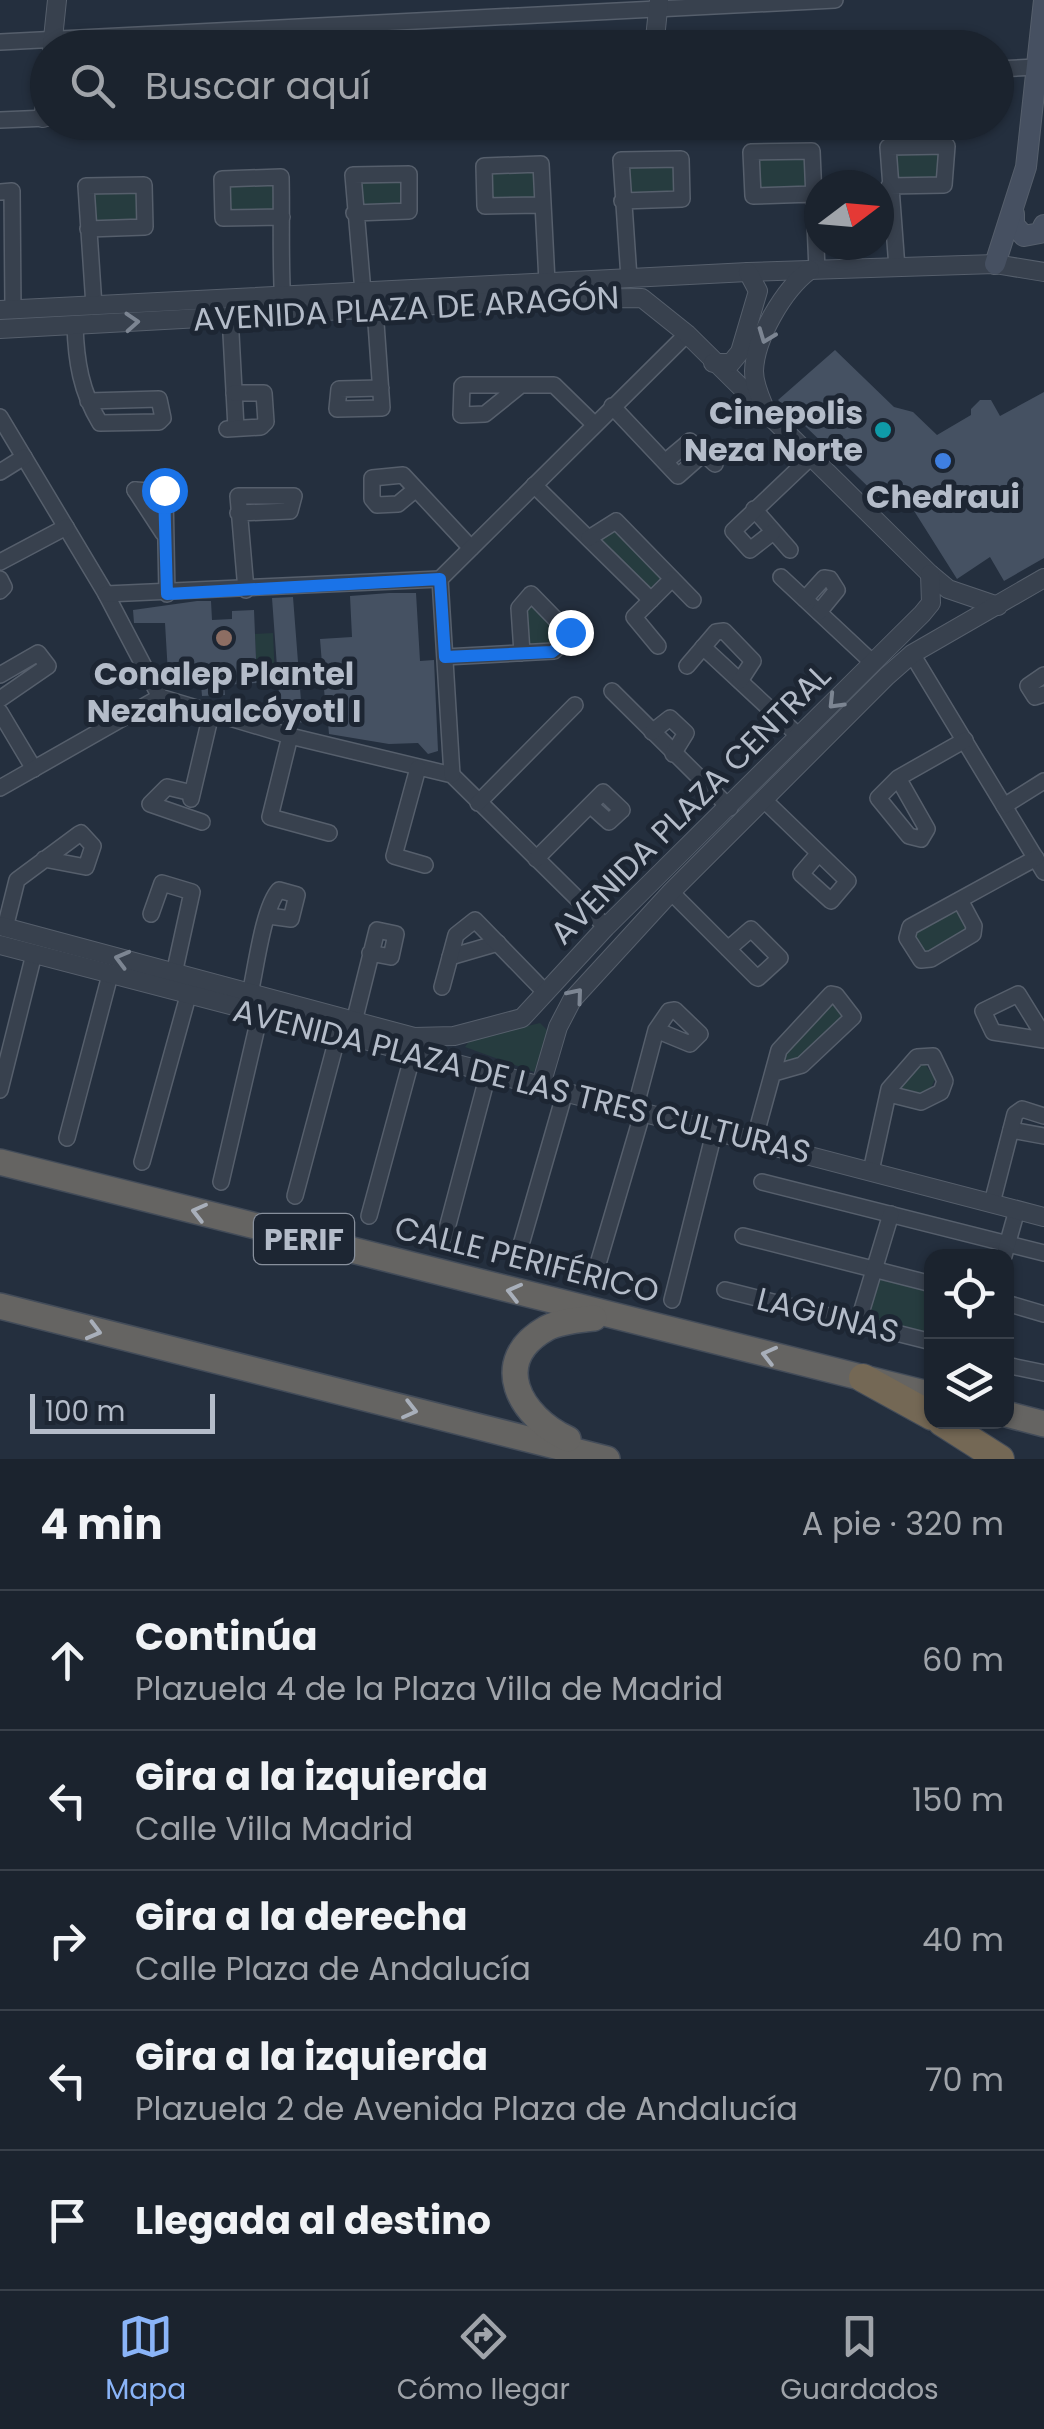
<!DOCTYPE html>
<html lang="es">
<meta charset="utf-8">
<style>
body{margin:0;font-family:Poppins,sans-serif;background:#242b36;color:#f1f3f6}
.controls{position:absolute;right:30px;bottom:30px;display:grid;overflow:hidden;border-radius:20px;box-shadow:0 2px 8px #0004}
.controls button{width:90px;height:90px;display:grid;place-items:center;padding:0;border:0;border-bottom:2px solid #39404a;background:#1b232e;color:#f1f3f6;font:50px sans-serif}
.compass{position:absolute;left:804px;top:170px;width:90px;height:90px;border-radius:50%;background:#1b232e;box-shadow:0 2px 8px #0004;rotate:74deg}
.scale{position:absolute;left:30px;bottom:25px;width:185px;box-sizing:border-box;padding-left:10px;border:5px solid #b4bcc9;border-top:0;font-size:28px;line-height:35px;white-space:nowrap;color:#b4bcc9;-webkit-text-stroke:8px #1d2633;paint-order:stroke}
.stop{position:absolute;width:30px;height:30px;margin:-22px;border:8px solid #1a73e8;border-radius:50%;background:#fff}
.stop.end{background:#1a73e8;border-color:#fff;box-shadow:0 2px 10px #0008}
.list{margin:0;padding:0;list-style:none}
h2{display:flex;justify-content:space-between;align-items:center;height:130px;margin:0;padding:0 40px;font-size:42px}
h2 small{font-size:32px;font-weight:400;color:#a0a4aa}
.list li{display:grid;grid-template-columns:65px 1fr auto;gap:30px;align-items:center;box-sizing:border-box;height:140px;padding:0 40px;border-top:2px solid #39404a}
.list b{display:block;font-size:38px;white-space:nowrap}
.list p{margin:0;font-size:32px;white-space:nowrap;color:#a0a4aa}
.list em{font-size:32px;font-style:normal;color:#a0a4aa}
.icon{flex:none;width:55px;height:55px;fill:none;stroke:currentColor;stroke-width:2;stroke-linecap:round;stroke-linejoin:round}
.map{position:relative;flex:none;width:1044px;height:1459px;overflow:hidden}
.search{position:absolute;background:#1b232e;box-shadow:0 2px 8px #0004;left:30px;right:30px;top:30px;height:110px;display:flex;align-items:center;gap:25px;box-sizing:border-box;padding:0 35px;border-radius:55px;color:#a0a4aa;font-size:38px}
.sheet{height:830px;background:#1b232e}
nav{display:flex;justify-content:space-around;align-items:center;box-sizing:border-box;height:140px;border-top:2px solid #39404a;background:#1b232e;font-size:28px;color:#a0a4aa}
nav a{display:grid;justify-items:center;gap:5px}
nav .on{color:#8ab4f8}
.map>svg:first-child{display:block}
.green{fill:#263c3f}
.building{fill:#455162}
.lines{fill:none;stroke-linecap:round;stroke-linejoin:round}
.minor-casing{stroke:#565f6c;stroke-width:18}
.tertiary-casing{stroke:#565f6c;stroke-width:20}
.secondary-casing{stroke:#565f6c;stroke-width:22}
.trunk-casing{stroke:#434c59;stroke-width:28}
.motorway-casing{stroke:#434c59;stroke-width:30}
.minor{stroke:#38414e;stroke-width:15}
.tertiary{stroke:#38414e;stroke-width:18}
.secondary{stroke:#465061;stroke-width:20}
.trunk{stroke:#656462;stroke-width:25}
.motorway{stroke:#746855;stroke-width:28}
.oneway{stroke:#7c8592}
.oneway2{stroke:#a8afba}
.route{stroke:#1a73e8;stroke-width:12}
.culture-dot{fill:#0f9aa8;stroke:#1d2633;stroke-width:4}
.shop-dot{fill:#3f7fe0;stroke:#1d2633;stroke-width:4}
.education-dot{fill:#8d6e63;stroke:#1d2633;stroke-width:4}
.labels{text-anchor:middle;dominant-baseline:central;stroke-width:10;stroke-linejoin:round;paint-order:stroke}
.shield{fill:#1d2633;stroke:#878f9c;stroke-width:2.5}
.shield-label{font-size:30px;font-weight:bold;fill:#b4bcc9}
.street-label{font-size:32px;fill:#b4bcc9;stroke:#1d2633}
.poi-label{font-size:32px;font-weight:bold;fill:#b4bcc9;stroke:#1d2633}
</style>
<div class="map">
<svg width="1044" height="1459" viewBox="0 0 1044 1459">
<rect width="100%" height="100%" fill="#242f3e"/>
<g class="green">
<path d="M943,150L941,181L893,182L892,151Z"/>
<path d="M807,157L808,188L758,189L757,158Z"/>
<path d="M675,163L676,194L626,195L625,164Z"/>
<path d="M538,169V200L489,201L488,170Z"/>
<path d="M406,177V208L357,209L356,178Z"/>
<path d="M277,182L278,212L228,214L227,183Z"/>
<path d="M140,190L141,221L91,222L90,191Z"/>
<path d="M612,525L663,575L647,592L595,541Z"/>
<path d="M528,600L561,635L551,647L527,649L524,602Z"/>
<path d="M273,633L275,679L257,680L255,634Z"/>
<path d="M958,906L972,931L925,957L911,933Z"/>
<path d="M833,999L845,1016L801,1059L783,1064L784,1047Z"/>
<path d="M540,1023L549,1032L534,1072L465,1047L470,1040Z"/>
<path d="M918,1064H925L935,1079L927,1097L898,1092L897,1084Z"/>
<path d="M876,1274L931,1289V1334L865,1316Z"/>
</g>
<g class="building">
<path d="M835,350L894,407L913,412L937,435L971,415V409L980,400H991L1000,416L1044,392V558L1004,581L990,557L957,579L899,487L884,502L778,400Z"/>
<path d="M389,593H416L420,661L434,660L438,751L428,754L418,743L389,744L329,734L328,723L281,722L272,598L293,597L301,701H325L320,639L352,637L350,596Z"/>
<path d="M197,601H211L212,620L232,619V611L254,610L257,683L224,685L225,695L202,696L200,673L168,674L165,623H134L133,610Z"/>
</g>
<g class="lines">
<defs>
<g id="minor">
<path d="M0,42L835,0"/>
<path d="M996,69L1036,67"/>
<path d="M0,120L48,118"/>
<path d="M889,186L944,185L947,146L888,147L897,268"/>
<path d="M0,192L12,191L13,309"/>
<path d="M813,194L753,196L751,152L812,151L817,270"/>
<path d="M622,201L682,199L681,159L621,160L629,278"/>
<path d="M543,205L485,206L484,166L541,164L547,282"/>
<path d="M354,213L409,211V174L353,175L363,292"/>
<path d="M282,217L223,218L222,179L281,177C282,220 280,263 283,305"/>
<path d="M88,229L145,227L144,185L86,186L94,306"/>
<path d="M375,309L382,408L337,409L339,389L381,388"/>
<path d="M230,315L236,428"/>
<path d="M75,325C76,361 81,392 100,423L159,422L163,418L159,399L88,401"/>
<path d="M521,385L485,414L461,415L462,386L463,385H554L594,424"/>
<path d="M612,406L678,476L704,453"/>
<path d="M0,417L106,594L160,697"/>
<path d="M227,429L261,427L266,422L264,393H234"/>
<path d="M665,462L690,441L715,464"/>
<path d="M0,472L24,457"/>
<path d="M534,485L651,600"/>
<path d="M416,489L398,504L377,505L372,499V478L403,475L471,548"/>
<path d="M135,490L165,492L167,594"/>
<path d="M135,490L163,533"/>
<path d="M754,509L790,550"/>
<path d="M238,513L290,511L294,496H238L246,590"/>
<path d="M773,532L750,550L733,531L812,456"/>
<path d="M589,538L616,521L693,600"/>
<path d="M0,562L66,527"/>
<path d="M781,577L873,663"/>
<path d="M0,579L4,587L0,591"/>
<path d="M106,594L440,579"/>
<path d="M805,599L824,578L830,579L837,590L819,612"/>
<path d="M658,646L634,617L672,579"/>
<path d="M703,647L800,737"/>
<path d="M912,654L1044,872"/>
<path d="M445,657L554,651L570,634L531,594L519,608L522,653"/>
<path d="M687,666L716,632L724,631L753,661L740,681"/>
<path d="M0,675L38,653L48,666L0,699"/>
<path d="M1044,675L1028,686L1035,697L1044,694"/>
<path d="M612,691L730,808"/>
<path d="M160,697L290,736L452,775L606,927"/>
<path d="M0,712L34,769"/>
<path d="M652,732L670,718L686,733L673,754"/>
<path d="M290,736L270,817L329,833"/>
<path d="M418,768L394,856L425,865"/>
<path d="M452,775L440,579L687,334"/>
<path d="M898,778L927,829L921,839L909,836L878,798L898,778L965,740"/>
<path d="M0,788L160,697"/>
<path d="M192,793L167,787L150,804L202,822"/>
<path d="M191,799L211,714"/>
<path d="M763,799L848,881L831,901L801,874L819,853"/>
<path d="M478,803L575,705"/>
<path d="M1004,806L1044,781"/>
<path d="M536,859L603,792L622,810L609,822L590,805"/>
<path d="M671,892L756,977L758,978L780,958L751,929L728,949"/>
<path d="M960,900L974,926L973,934L931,959L921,960L907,938L910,927L1036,858"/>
<path d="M151,914L162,883L192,892L174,974"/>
<path d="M5,928L17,880L79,834L81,833L93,846L86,867L44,859"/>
<path d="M450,957L498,943"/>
<path d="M442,987L456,935L475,920L546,993"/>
<path d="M250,994C256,968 263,908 279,890L297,895L291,919L269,916"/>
<path d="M354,1022L377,930L396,934L391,957L370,953"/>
<path d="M1044,1036L1018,994L983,1011L993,1032L1044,1040"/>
<path d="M0,1090L34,954"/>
<path d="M635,1109L656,1030L669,1011L675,1010L700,1034L690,1044L656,1030"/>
<path d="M1011,1130L1044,1136"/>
<path d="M67,1138L110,975"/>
<path d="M754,1141L779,1050L831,994L836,995L853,1017L802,1065L774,1073"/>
<path d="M142,1162L188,996"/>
<path d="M871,1171L889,1089L917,1057L933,1056L945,1081L941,1092L921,1102L889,1094"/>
<path d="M221,1182L260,1014"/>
<path d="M762,1182L1044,1253"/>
<path d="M295,1196L338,1035"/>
<path d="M992,1203L1015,1114L1022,1109L1044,1116"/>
<path d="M369,1216L413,1054"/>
<path d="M445,1236L488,1074"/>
<path d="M743,1236L932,1284"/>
<path d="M1004,1256L1017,1210"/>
<path d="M516,1262L565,1092"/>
<path d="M595,1274L643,1111"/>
<path d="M725,1290L932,1342"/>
<path d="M672,1300L715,1129"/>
<path d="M1006,1303L1044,1314"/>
<path d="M858,1323L891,1214"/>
<path d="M1006,1365L1044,1373"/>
</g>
<g id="tertiary">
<path d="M52,48L57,0"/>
<path d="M654,48L659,0"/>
<path d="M43,118L48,83"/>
<path d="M0,310L748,272L995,264L1044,272"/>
<path d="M0,329L548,299L642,298L687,334L930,574L948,589L998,606"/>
<path d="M713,363H731L740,352L758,291L748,272"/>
<path d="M765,409C760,397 754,384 754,371C755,338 784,289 810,270"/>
<path d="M0,926L414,1037L454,1036L522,1018L606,927L922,614L931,603L930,574"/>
<path d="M0,945L1044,1217"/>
<path d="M541,1085L558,1027L572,1000L671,892L887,676L912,654L1044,578"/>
</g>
<g id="secondary">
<path d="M1014,214V225L1024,236L1040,233L1044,225"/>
<path d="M995,264L1026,167L1044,0"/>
</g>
<g id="trunk">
<path d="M0,1162L932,1395"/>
<path d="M0,1306L607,1459"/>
<path d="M1006,1414L1044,1424"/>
<path d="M568,1439C520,1417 488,1361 547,1328C561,1321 578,1320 594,1318"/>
</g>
<g id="motorway">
<path d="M863,1378L932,1416"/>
<path d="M942,1422L1000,1459"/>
</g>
</defs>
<use href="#minor" class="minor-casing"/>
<use href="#tertiary" class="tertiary-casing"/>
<use href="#secondary" class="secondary-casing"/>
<use href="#trunk" class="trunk-casing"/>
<use href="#motorway" class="motorway-casing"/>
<use href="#minor" class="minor"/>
<use href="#tertiary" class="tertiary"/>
<use href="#secondary" class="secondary"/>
<use href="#trunk" class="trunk"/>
<use href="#motorway" class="motorway"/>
</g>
<defs><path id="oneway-chevron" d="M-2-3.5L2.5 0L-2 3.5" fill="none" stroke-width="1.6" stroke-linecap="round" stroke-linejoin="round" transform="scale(2.5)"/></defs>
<g class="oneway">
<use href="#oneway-chevron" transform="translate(132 322) rotate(-4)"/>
<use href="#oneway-chevron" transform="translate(766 336) rotate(111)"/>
<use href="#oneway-chevron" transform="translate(835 702) rotate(134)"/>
<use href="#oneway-chevron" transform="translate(122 959) rotate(-165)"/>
<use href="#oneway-chevron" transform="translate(576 995) rotate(-50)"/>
</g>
<g class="oneway2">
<use href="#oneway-chevron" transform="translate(199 1212) rotate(-166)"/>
<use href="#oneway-chevron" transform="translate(514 1292) rotate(-166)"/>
<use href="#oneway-chevron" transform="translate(94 1331) rotate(15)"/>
<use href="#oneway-chevron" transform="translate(769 1355) rotate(-166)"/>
<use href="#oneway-chevron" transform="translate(410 1410) rotate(14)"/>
</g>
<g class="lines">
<path class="route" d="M164,490L167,594L440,579L445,657L552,652L570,638V632"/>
</g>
<circle class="culture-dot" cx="883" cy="430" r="10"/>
<circle class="shop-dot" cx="943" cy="461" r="10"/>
<circle class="education-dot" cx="224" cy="638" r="10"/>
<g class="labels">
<rect class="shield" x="254" y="1214" width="100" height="50" rx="8"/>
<g class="shield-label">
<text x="304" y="1239">PERIF</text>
</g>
<g class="street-label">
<text transform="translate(406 308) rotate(-3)">AVENIDA PLAZA DE ARAGÓN</text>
<text transform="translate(690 804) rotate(-45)">AVENIDA PLAZA CENTRAL</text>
<text transform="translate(522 1081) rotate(14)">AVENIDA PLAZA DE LAS TRES CULTURAS</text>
<text transform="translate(527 1259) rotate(14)">CALLE PERIFÉRICO</text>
<text transform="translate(828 1315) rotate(14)">LAGUNAS</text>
</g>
<g class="poi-label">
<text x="863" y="412" text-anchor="end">Cinepolis<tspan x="863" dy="37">Neza Norte</tspan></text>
<text x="943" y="496">Chedraui</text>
<text x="224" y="673">Conalep Plantel<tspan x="224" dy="37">Nezahualcóyotl I</tspan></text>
</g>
</g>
</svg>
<div class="controls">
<button><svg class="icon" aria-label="locate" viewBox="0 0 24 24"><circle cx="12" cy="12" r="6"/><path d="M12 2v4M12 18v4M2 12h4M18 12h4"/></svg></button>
<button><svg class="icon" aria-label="layers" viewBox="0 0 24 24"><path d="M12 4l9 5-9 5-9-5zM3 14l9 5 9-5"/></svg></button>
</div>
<svg class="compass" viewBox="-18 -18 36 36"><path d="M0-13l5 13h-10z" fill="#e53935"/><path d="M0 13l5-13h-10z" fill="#a0a4aa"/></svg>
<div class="scale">100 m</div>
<div class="stop" style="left:164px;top:490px"></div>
<div class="stop end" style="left:570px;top:632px"></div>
<div class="search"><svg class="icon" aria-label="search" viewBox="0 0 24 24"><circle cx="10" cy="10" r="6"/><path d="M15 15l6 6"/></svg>Buscar aquí</div>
</div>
<section class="sheet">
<h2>4 min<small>A pie · 320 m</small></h2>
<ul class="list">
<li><svg class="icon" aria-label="ahead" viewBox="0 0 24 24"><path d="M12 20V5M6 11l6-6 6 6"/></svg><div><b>Continúa</b><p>Plazuela 4 de la Plaza Villa de Madrid</p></div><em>60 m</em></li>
<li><svg class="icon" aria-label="left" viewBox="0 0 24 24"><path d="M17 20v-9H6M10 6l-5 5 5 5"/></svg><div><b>Gira a la izquierda</b><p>Calle Villa Madrid</p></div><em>150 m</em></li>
<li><svg class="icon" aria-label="right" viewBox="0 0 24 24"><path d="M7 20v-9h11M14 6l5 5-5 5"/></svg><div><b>Gira a la derecha</b><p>Calle Plaza de Andalucía</p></div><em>40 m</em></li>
<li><svg class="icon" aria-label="left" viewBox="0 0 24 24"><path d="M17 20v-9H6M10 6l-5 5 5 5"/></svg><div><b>Gira a la izquierda</b><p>Plazuela 2 de Avenida Plaza de Andalucía</p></div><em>70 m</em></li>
<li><svg class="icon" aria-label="arrive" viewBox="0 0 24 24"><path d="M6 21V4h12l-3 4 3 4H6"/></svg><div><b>Llegada al destino</b></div></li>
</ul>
</section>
<nav>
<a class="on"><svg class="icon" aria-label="map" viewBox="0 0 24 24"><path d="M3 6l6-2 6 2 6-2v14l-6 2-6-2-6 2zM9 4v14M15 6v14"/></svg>Mapa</a>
<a><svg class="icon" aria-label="directions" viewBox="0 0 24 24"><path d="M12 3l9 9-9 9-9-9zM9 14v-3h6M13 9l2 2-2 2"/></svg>Cómo llegar</a>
<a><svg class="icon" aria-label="saved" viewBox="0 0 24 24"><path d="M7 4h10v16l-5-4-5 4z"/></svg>Guardados</a>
</nav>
